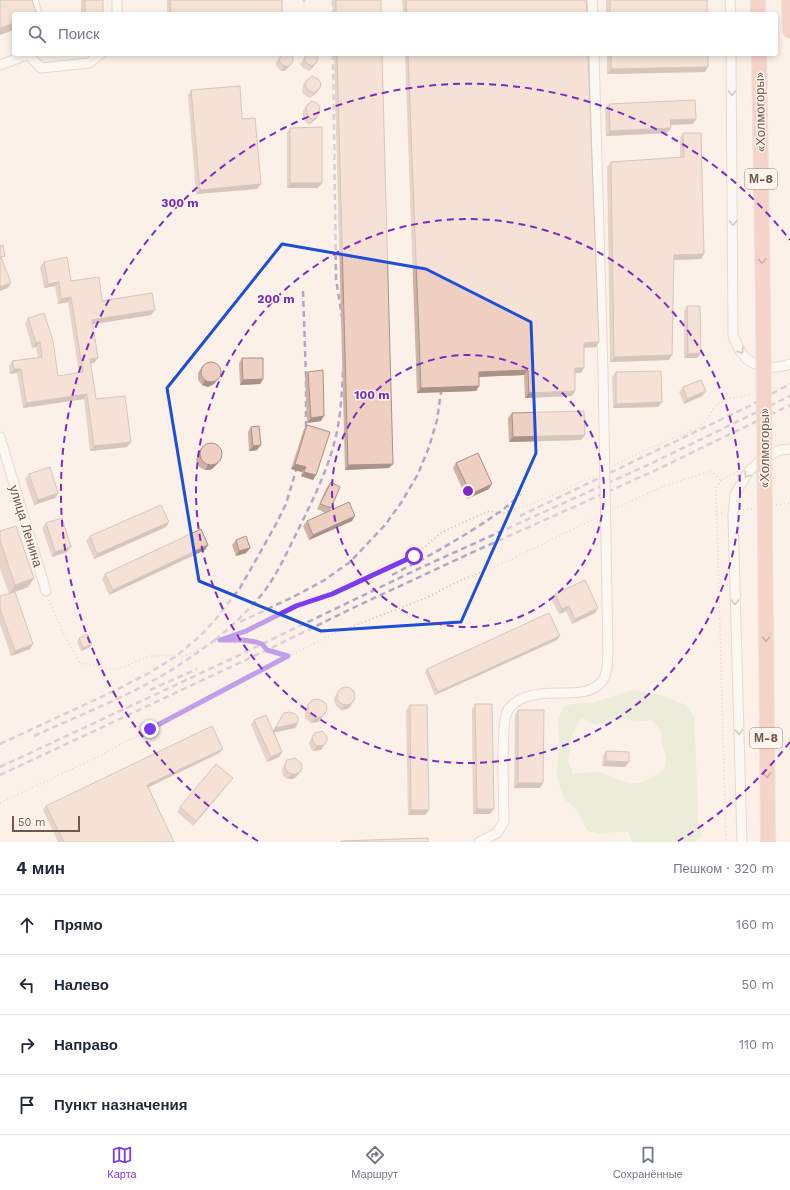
<!DOCTYPE html>
<html lang="ru">
<meta charset="utf-8">
<style>
body{margin:0;font-family:"Work Sans",sans-serif;background:#f2f2f3;color:#1f2937}
.scale{position:absolute;left:12px;bottom:10px;width:68px;box-sizing:border-box;padding-left:4px;border:2px solid #72574e;border-top:0;font-size:11px;line-height:14px;white-space:nowrap;color:#72574e;-webkit-text-stroke:3px #fdf6ee;paint-order:stroke}
.stop{position:absolute;width:12px;height:12px;margin:-9px;border:3px solid #7c3aed;border-radius:50%;background:#fff}
.stop.end{background:#7c3aed;border-color:#fff;box-shadow:0 1px 4px #0008}
.list{margin:0;padding:0;list-style:none}
h2{display:flex;justify-content:space-between;align-items:center;height:52px;margin:0;padding:0 16px;font-size:17px}
h2 small{font-size:13px;font-weight:400;color:#747a83}
.list li{display:grid;grid-template-columns:26px 1fr auto;gap:12px;align-items:center;box-sizing:border-box;height:60px;padding:0 16px;border-top:1px solid #e0e1e3}
.list b{display:block;font-size:15px;white-space:nowrap}
.list em{font-size:13px;font-style:normal;color:#747a83}
.icon{flex:none;width:22px;height:22px;fill:none;stroke:currentColor;stroke-width:2;stroke-linecap:round;stroke-linejoin:round}
.map{position:relative;flex:none;width:790px;height:842px;overflow:hidden}
.search{position:absolute;background:#fff;box-shadow:0 2px 6px #0003;left:12px;right:12px;top:12px;height:44px;display:flex;align-items:center;gap:10px;box-sizing:border-box;padding:0 14px;border-radius:4px;color:#747a83;font-size:15px}
.sheet{height:292px;background:#fff}
nav{display:flex;justify-content:space-around;align-items:center;box-sizing:border-box;height:56px;border-top:1px solid #e0e1e3;background:#fff;font-size:11px;color:#747a83}
nav a{display:grid;justify-items:center;gap:2px}
nav .on{color:#7c3aed}
.map>svg:first-child{display:block}
.green{fill:#d8e7c7;fill-rule:evenodd}
.lines{fill:none;stroke-linecap:round;stroke-linejoin:round}
.minor-casing{stroke:#cebbb2;stroke-width:11}
.highway-casing{stroke:#d8d0cd;stroke-width:16}
.path{stroke:#d3b2a5;stroke-width:1.5;stroke-dasharray:1 3;stroke-linecap:butt}
.minor{stroke:#fff;stroke-width:9}
.highway{stroke:#efb0a5;stroke-width:14}
.rail{stroke:#b3a7c4;stroke-width:2.5;stroke-dasharray:6 4;stroke-linecap:butt}
.minor-bridge-casing{stroke:#cebbb2;stroke-width:11;stroke-linecap:butt}
.highway-bridge-casing{stroke:#d8d0cd;stroke-width:16;stroke-linecap:butt}
.minor-bridge{stroke:#fff;stroke-width:9}
.highway-bridge{stroke:#efb0a5;stroke-width:14}
.wall{fill:#cdb2a7}
.shaded-wall{fill:#a79188}
.building{fill:#eecfc2;stroke:#a79188}
.oneway{stroke:#aa9a95}
.oneway2{stroke:#8b695f}
.route{stroke:#7c3aed;stroke-width:5}
.marked{fill:none;stroke:#1d4ed8;stroke-width:3;stroke-linejoin:round}
.ring{fill:none;stroke:#7b2cbf;stroke-width:2;stroke-dasharray:7 5}
.labels{text-anchor:middle;dominant-baseline:central;stroke-width:3;stroke-linejoin:round;paint-order:stroke}
.shield{fill:#fdf6ee;stroke:#9c877e;stroke-width:1}
.shield-label{font-size:12px;font-weight:bold;fill:#72574e}
.street-label{font-size:13px;fill:#72574e;stroke:#fdf6ee}
.centre{fill:#7b2cbf;stroke:#fdf6ee;stroke-width:2}
.ring-label{font-size:12px;text-anchor:middle;font-weight:bold;fill:#7b2cbf;stroke:#fdf6ee;stroke-width:3;stroke-linejoin:round;paint-order:stroke}
</style>
<div class="map">
<svg width="790" height="842" viewBox="0 0 790 842">
<rect width="100%" height="100%" fill="#fbf1e8"/>
<path class="green" d="M632,690L660,695L686,705L694,717L695,733L698,821L702,835L695,842H632L628,832H614L601,834L588,831L582,819L575,808L564,799L556,774L560,747L558,719L564,706L578,703H592ZM581,718L595,725L610,722L623,718L636,722L651,720L661,730L662,744L666,757L664,770C652,778 640,786 626,782C617,779 610,775 602,773C593,771 582,773 573,774L568,761L572,735Z"/>
<g class="lines">
<defs>
<g id="minor">
<path d="M33,0L37,14"/>
<path d="M117,0V14"/>
<path d="M592,0L593,14"/>
<path d="M730,0L731,14"/>
<path d="M28,54L41,68L89,63L100,54"/>
<path d="M594,54L603,372"/>
<path d="M731,54L733,335C736,342 738,349 743,355C754,368 775,370 790,364"/>
<path d="M0,65L29,54"/>
<path d="M0,437L46,591"/>
<path d="M479,842L497,833L504,822C504,803 500,721 508,710C532,678 584,707 603,680C608,673 607,662 608,653"/>
<path d="M742,842L733,515L735,494L749,471L761,460L780,450L790,449"/>
</g>
<g id="highway">
<path d="M758,0V14"/>
<path d="M789,0L790,31"/>
<path d="M759,54L763,303"/>
<path d="M765,530L768,842"/>
</g>
</defs>
<use href="#minor" class="minor-casing"/>
<use href="#highway" class="highway-casing"/>
<g class="path">
<path d="M774,389L790,386"/>
<path d="M614,465L650,448L700,427L709,416L715,406L726,399L753,394"/>
<path d="M721,480L716,489L726,842"/>
<path d="M776,505L790,503"/>
<path d="M614,509L664,486L711,471L721,480L739,471"/>
<path d="M743,510L753,509"/>
<path d="M717,513H725"/>
<path d="M49,600L62,631L80,663L115,670L150,656H185L208,645L246,631L296,606L332,594L414,556L442,532L489,511L503,513L531,504L595,476"/>
<path d="M222,640H243L256,642L262,645L267,650L288,656"/>
<path d="M0,803L95,758L262,670L333,634L426,598L455,583L510,560L596,518"/>
</g>
<use href="#minor" class="minor"/>
<use href="#highway" class="highway"/>
<g class="rail">
<path d="M333,0V14"/>
<path d="M304,2V0"/>
<path d="M333,54L336,279L342,317"/>
<path d="M303,291L306,376V425L303,438"/>
<path d="M520,516L747,407L790,384"/>
<path d="M392,575C420,561 447,546 474,529C491,518 507,508 521,494"/>
<path d="M240,622L291,598L323,581L350,562L385,525L401,503L418,474L429,447L437,420L441,392"/>
<path d="M215,640C233,625 249,610 263,593C277,575 286,554 296,534C312,502 328,470 336,436C341,414 342,391 343,369"/>
<path d="M150,690L197,669"/>
<path d="M34,736C75,717 117,701 156,679C178,667 198,652 219,637"/>
<path d="M0,744L114,691L147,674L175,657L199,637L215,620L240,588L275,526L286,504L299,460"/>
<path d="M0,767L227,661L420,568L650,464L790,396"/>
<path d="M0,775L267,650L357,606L471,553L654,471L790,405"/>
</g>
<defs>
<path id="minor-bridge" d="M603,372L608,653"/>
<path id="highway-bridge" d="M763,303L765,530"/>
</defs>
<use href="#minor-bridge" class="minor-bridge-casing"/>
<use href="#highway-bridge" class="highway-bridge-casing"/>
<use href="#minor-bridge" class="minor-bridge"/>
<use href="#highway-bridge" class="highway-bridge"/>
</g>
<g class="wall">
<rect x="81" y="0" width="22" height="14"/>
<rect x="167" y="0" width="115" height="14"/>
<path d="M332,0H381V14H333Z"/>
<path d="M402,0H586L587,14H403Z"/>
<rect x="606" y="0" width="101" height="14"/>
<path d="M307,54L316,63L312,68L309,71L303,68L300,64Z"/>
<path d="M334,54H382L389,468L345,470Z"/>
<path d="M405,54H588L599,342L596,347L584,348L581,373H575V391L572,396L525,398L524,375L479,377V386L476,391L417,393Z"/>
<path d="M607,54H708L705,72L607,74Z"/>
<path d="M280,57L292,63L285,71H281L276,66V62Z"/>
<path d="M307,80L320,88L316,93L310,98L303,94L302,89L303,84Z"/>
<path d="M191,90L242,119L257,189L196,194L188,95Z"/>
<path d="M609,104L693,124H670L671,128L667,133L606,136L605,108Z"/>
<path d="M306,106L319,114L316,119L309,125L303,119V111Z"/>
<path d="M290,128L322,183L318,188H287V132Z"/>
<path d="M683,133L704,254L701,259L674,260L669,360L610,362L607,167L611,162L680,157V138Z"/>
<path d="M44,262L71,281L102,301L151,315L92,324L94,363H90L96,399L127,447L90,451L84,399L23,408L17,373L10,374L9,366L12,361L38,357L36,347L32,348L25,323L28,318L58,376L79,373L68,302L58,304L55,286L44,288L40,267Z"/>
<path d="M687,306L697,358H684V311Z"/>
<path d="M242,358L263,379L260,384L240,385L239,363Z"/>
<path d="M203,365L214,384L208,387L202,385L198,380V373Z"/>
<path d="M308,372L321,421L307,423L305,377Z"/>
<path d="M616,372L658,407L613,408L612,377Z"/>
<path d="M683,387L702,396L684,404L679,392Z"/>
<path d="M512,413L581,440L509,442L508,418Z"/>
<path d="M307,425L316,475L313,480L301,476L302,472L291,469L304,429Z"/>
<path d="M251,427L257,450L249,451L248,432Z"/>
<path d="M201,448L221,459L217,464L212,469L209,470H205L199,467L196,460L198,453Z"/>
<path d="M456,463L489,489L467,499L453,468Z"/>
<path d="M29,474L58,493L55,498L34,505L25,479Z"/>
<path d="M331,482V508L329,511L352,521L309,540L303,526L307,521L326,513L317,509L327,487Z"/>
<path d="M46,523L67,552L52,557L42,528Z"/>
<path d="M166,527L94,559L86,541L90,536Z"/>
<path d="M0,531L34,578L28,587L15,592L30,649L11,656L0,624V596L9,594L0,569Z"/>
<path d="M236,540L250,548L246,553L236,556L232,545Z"/>
<path d="M208,545L205,550L109,595L102,579L105,574Z"/>
<path d="M555,594L595,613L572,624L566,611L559,614L551,599Z"/>
<path d="M79,638L92,644L90,647L81,651L77,642Z"/>
<path d="M557,640L435,695L425,672L427,669Z"/>
<path d="M341,688L350,707L347,709L341,710L336,706L334,700V698Z"/>
<path d="M475,704L490,814H473L472,709Z"/>
<path d="M308,705L320,720L318,722L311,723L305,718V710Z"/>
<path d="M410,705L429,810L425,815H408L406,710Z"/>
<path d="M518,710L543,783L540,788H514L515,715Z"/>
<path d="M284,713L298,723L295,728L274,732L282,752L279,757L267,762L251,725L254,720L273,731Z"/>
<path d="M315,733L327,741L321,750L313,751L310,747L309,742Z"/>
<path d="M223,749L219,753L148,787L174,842H58L43,810L46,806Z"/>
<path d="M606,751L625,767L602,766L603,756Z"/>
<path d="M287,760L297,776L293,779H287L283,776L282,770L284,765Z"/>
<path d="M229,783L193,826L177,812L180,807Z"/>
</g>
<g class="shaded-wall">
<path d="M14,23V30L0,35V28Z"/>
<path d="M292,63L285,71H281L284,66Z"/>
<path d="M316,63L312,68L309,71L312,66Z"/>
<path d="M708,67L705,72L607,74L611,69Z"/>
<path d="M320,88L316,93L310,98L314,93Z"/>
<path d="M319,114L316,119L309,125L313,120Z"/>
<path d="M696,119L693,124L667,125L670,120Z"/>
<path d="M671,128L667,133L606,136L610,131Z"/>
<path d="M290,183H322L318,188H287Z"/>
<path d="M261,184L257,189L196,194L200,190Z"/>
<path d="M704,254L701,259L670,260L674,255Z"/>
<path d="M59,282L55,286L44,288L48,284Z"/>
<path d="M11,283L8,288L0,291V287Z"/>
<path d="M71,297L68,302L58,304L61,299Z"/>
<path d="M155,310L151,315L88,325L92,320Z"/>
<path d="M40,342L36,347L32,348L36,343Z"/>
<path d="M599,342L596,347L580,348L584,343Z"/>
<path d="M701,353L697,358H684L688,354Z"/>
<path d="M672,355L669,360L610,362L614,357Z"/>
<path d="M98,358L94,363L86,364L90,359Z"/>
<path d="M575,368H584L581,373H571Z"/>
<path d="M14,369H21L17,373L10,374Z"/>
<path d="M528,370L524,375L475,377L479,372Z"/>
<path d="M218,379L214,384L208,387L202,385L205,380Z"/>
<path d="M263,379L260,384L240,385L243,380Z"/>
<path d="M479,386L476,391L417,393L421,388Z"/>
<path d="M575,391L572,396L525,398L529,393Z"/>
<path d="M706,391L702,396L684,404L687,399Z"/>
<path d="M87,394L84,399L23,408L26,403Z"/>
<path d="M662,402L658,407L613,408L616,404Z"/>
<path d="M324,416L321,421L307,423L311,418Z"/>
<path d="M585,435L581,440L509,442L513,437Z"/>
<path d="M131,442L127,447L90,451L94,446Z"/>
<path d="M261,445L257,450L249,451L253,446Z"/>
<path d="M221,459L217,464L212,469L209,470H205L208,465Z"/>
<path d="M295,464L306,467L302,472L291,469Z"/>
<path d="M393,464L389,468L345,470L348,465Z"/>
<path d="M304,472L316,475L313,480L301,476Z"/>
<path d="M492,484L489,489L467,499L471,494Z"/>
<path d="M58,493L55,498L34,505L38,500Z"/>
<path d="M355,516L352,521L309,540L313,535Z"/>
<path d="M169,522L166,527L94,559L97,554Z"/>
<path d="M208,545L205,550L109,595L113,590Z"/>
<path d="M71,547L67,552L52,557L55,552Z"/>
<path d="M250,548L246,553L236,556L239,551Z"/>
<path d="M34,578L28,587L9,594L15,585Z"/>
<path d="M569,606L566,611L559,614L562,609Z"/>
<path d="M598,608L595,613L572,624L575,619Z"/>
<path d="M560,636L557,640L435,695L438,692Z"/>
<path d="M33,644L30,649L11,656L15,651Z"/>
<path d="M92,644L90,647L81,651L83,648Z"/>
<path d="M353,702L350,707L347,709L341,710L345,705Z"/>
<path d="M324,715L320,720L318,722L311,723L315,718Z"/>
<path d="M298,723L295,728L272,733L275,728Z"/>
<path d="M324,745L321,750L313,751L317,746Z"/>
<path d="M223,749L219,753L143,790L147,785Z"/>
<path d="M282,752L279,757L267,762L271,757Z"/>
<path d="M606,761L629,762L625,767L602,766Z"/>
<path d="M301,771L297,776L293,779H287L291,774Z"/>
<path d="M233,778L229,783L193,826L196,821Z"/>
<path d="M518,783H543L540,788H514Z"/>
<path d="M477,809H494L490,814H473Z"/>
<path d="M411,810H429L425,815H408Z"/>
</g>
<g class="building">
<path d="M0,0H32L37,14H14V23L0,28Z"/>
<rect x="85" y="0" width="18" height="14"/>
<path d="M170,0H282V13L171,14Z"/>
<rect x="336" y="0" width="45" height="14"/>
<path d="M406,0H586L587,14H407Z"/>
<rect x="610" y="0" width="97" height="14"/>
<path d="M282,54H290L292,56L293,60L292,63L289,66H284L279,61L280,57Z"/>
<path d="M307,54H315L317,55L318,59L316,63L312,66L306,63L304,59Z"/>
<path d="M337,54H382L393,464L348,465Z"/>
<path d="M408,54H588L599,342L584,343V368H575V391L529,393L528,370L479,372V386L421,388Z"/>
<path d="M611,54H708V67L611,69Z"/>
<path d="M312,76L318,79L321,83L320,88L314,93L307,89L305,84L307,80Z"/>
<path d="M240,86L242,119L255,118L261,184L200,190L191,90Z"/>
<path d="M695,100L696,119L670,120L671,128L610,131L609,104Z"/>
<path d="M312,101L317,103L320,107L319,114L313,120L307,114L306,106Z"/>
<path d="M322,127V183H290V128Z"/>
<path d="M683,133H701L704,254L674,255L672,355L614,357L611,162L684,157Z"/>
<path d="M3,245L5,256L1,257L11,283L0,287V246Z"/>
<path d="M67,257L71,281L99,277L102,301L152,293L155,310L92,320L98,358L90,359L96,399L125,396L131,442L94,446L87,394L26,403L21,369H14L12,361L42,357L40,342L36,343L28,318L44,313L53,341L58,376L83,372L71,297L61,299L59,282L48,284L44,262Z"/>
<path d="M687,306H700L701,353L688,354Z"/>
<path d="M242,358H263V379L243,380Z"/>
<circle cx="211" cy="372" r="10"/>
<path d="M323,370L324,416L311,418L308,372Z"/>
<path d="M661,371L662,402L616,404V372Z"/>
<path d="M701,380L706,391L687,399L683,387Z"/>
<path d="M584,411L585,435L513,437L512,413Z"/>
<path d="M307,425L330,432L316,475L304,472L306,467L295,464Z"/>
<path d="M259,426L261,445L253,446L251,427Z"/>
<circle cx="211" cy="454" r="11"/>
<path d="M478,453L492,484L471,494L456,463Z"/>
<path d="M50,467L58,493L38,500L29,474Z"/>
<path d="M331,482L340,487L331,508L320,504Z"/>
<path d="M349,502L355,516L313,535L307,521Z"/>
<path d="M161,505L169,522L97,554L90,536Z"/>
<path d="M62,518L71,547L55,552L46,523Z"/>
<path d="M16,526L34,578L15,585L0,540V531Z"/>
<path d="M201,529L208,545L113,590L105,574Z"/>
<path d="M246,536L250,548L239,551L236,540Z"/>
<path d="M585,580L598,608L575,619L569,606L562,609L555,594Z"/>
<path d="M15,592L33,644L15,651L0,609V596Z"/>
<path d="M549,613L560,636L438,692L427,669Z"/>
<path d="M87,634L92,644L83,648L79,638Z"/>
<circle cx="346" cy="696" r="9"/>
<path d="M318,699L324,702L326,704L327,710L324,715L321,717L315,718L308,713V705L312,700Z"/>
<path d="M475,704H492L494,809H477Z"/>
<path d="M410,705H427L429,810H411Z"/>
<path d="M518,710H544L543,783H518Z"/>
<path d="M289,712L295,714L298,717V723L275,728L284,713Z"/>
<path d="M266,715L282,752L271,757L254,720Z"/>
<path d="M212,726L223,749L147,785L174,842H64L46,806Z"/>
<path d="M322,731L327,736V741L324,745L317,746L313,742L312,737L315,733Z"/>
<path d="M606,751L629,752V762L606,761Z"/>
<path d="M295,758L301,763L302,768L301,771L296,774H291L286,771L285,765L287,760Z"/>
<path d="M216,764L233,778L196,821L180,807Z"/>
<path d="M428,838V842H341V841Z"/>
</g>
<defs><path id="oneway-chevron" d="M-2-3.5L2.5 0L-2 3.5" fill="none" stroke-width="1.6" stroke-linecap="round" stroke-linejoin="round"/></defs>
<g class="oneway">
<use href="#oneway-chevron" transform="translate(732 93) rotate(89)"/>
<use href="#oneway-chevron" transform="translate(733 223) rotate(90)"/>
<use href="#oneway-chevron" transform="translate(741 351) rotate(55)"/>
<use href="#oneway-chevron" transform="translate(747 475) rotate(124)"/>
<use href="#oneway-chevron" transform="translate(735 602) rotate(89)"/>
<use href="#oneway-chevron" transform="translate(739 732) rotate(88)"/>
</g>
<g class="oneway2">
<use href="#oneway-chevron" transform="translate(762 261) rotate(89)"/>
<use href="#oneway-chevron" transform="translate(766 639) rotate(90)"/>
<use href="#oneway-chevron" transform="translate(767 775) rotate(90)"/>
</g>
<g class="lines">
<path class="route" d="M150,729L288,656L267,650L262,644L256,642L243,640H220L246,631L296,606L332,594L414,556"/>
</g>
<path d="M0 0H790V842H0ZM282,244L426,269L531,322L536,453L461,622L321,631L199,581L167,388Z" fill="#fbf1e8" fill-opacity=".55" fill-rule="evenodd"/>
<path class="marked" d="M282,244L426,269L531,322L536,453L461,622L321,631L199,581L167,388Z"/>
<g class="ring">
<circle cx="468" cy="491" r="136"/>
<circle cx="468" cy="491" r="272"/>
<path d="M790 742A408 408 0 0 1 678 841M258 841A408 408 0 1 1 790 240"/>
</g>
<g class="labels">
<g class="shield">
<rect x="745" y="169" width="32" height="20" rx="3"/>
<rect x="750" y="728" width="32" height="20" rx="3"/>
</g>
<g class="shield-label">
<text x="761" y="179">М-8</text>
<text x="766" y="738">М-8</text>
</g>
<g class="street-label">
<text transform="translate(760 112) rotate(-91)">«Холмогоры»</text>
<text transform="translate(764 448) rotate(-90)">«Холмогоры»</text>
<text transform="translate(26 526) rotate(73)">улица Ленина</text>
</g>
</g>
<circle cx="468" cy="491" r="6" class="centre"/>
<g class="ring-label">
<text x="180" y="207">300 m</text>
<text x="276" y="303">200 m</text>
<text x="372" y="399">100 m</text>
</g>
</svg>
<div class="scale">50 m</div>
<div class="stop" style="left:414px;top:556px"></div>
<div class="stop end" style="left:150px;top:729px"></div>
<div class="search"><svg class="icon" aria-label="search" viewBox="0 0 24 24"><circle cx="10" cy="10" r="6"/><path d="M15 15l6 6"/></svg>Поиск</div>
</div>
<section class="sheet">
<h2>4 мин<small>Пешком · 320 m</small></h2>
<ul class="list">
<li><svg class="icon" aria-label="ahead" viewBox="0 0 24 24"><path d="M12 20V5M6 11l6-6 6 6"/></svg><div><b>Прямо</b></div><em>160 m</em></li>
<li><svg class="icon" aria-label="left" viewBox="0 0 24 24"><path d="M17 20v-9H6M10 6l-5 5 5 5"/></svg><div><b>Налево</b></div><em>50 m</em></li>
<li><svg class="icon" aria-label="right" viewBox="0 0 24 24"><path d="M7 20v-9h11M14 6l5 5-5 5"/></svg><div><b>Направо</b></div><em>110 m</em></li>
<li><svg class="icon" aria-label="arrive" viewBox="0 0 24 24"><path d="M6 21V4h12l-3 4 3 4H6"/></svg><div><b>Пункт назначения</b></div></li>
</ul>
</section>
<nav>
<a class="on"><svg class="icon" aria-label="map" viewBox="0 0 24 24"><path d="M3 6l6-2 6 2 6-2v14l-6 2-6-2-6 2zM9 4v14M15 6v14"/></svg>Карта</a>
<a><svg class="icon" aria-label="directions" viewBox="0 0 24 24"><path d="M12 3l9 9-9 9-9-9zM9 14v-3h6M13 9l2 2-2 2"/></svg>Маршрут</a>
<a><svg class="icon" aria-label="saved" viewBox="0 0 24 24"><path d="M7 4h10v16l-5-4-5 4z"/></svg>Сохранённые</a>
</nav>
